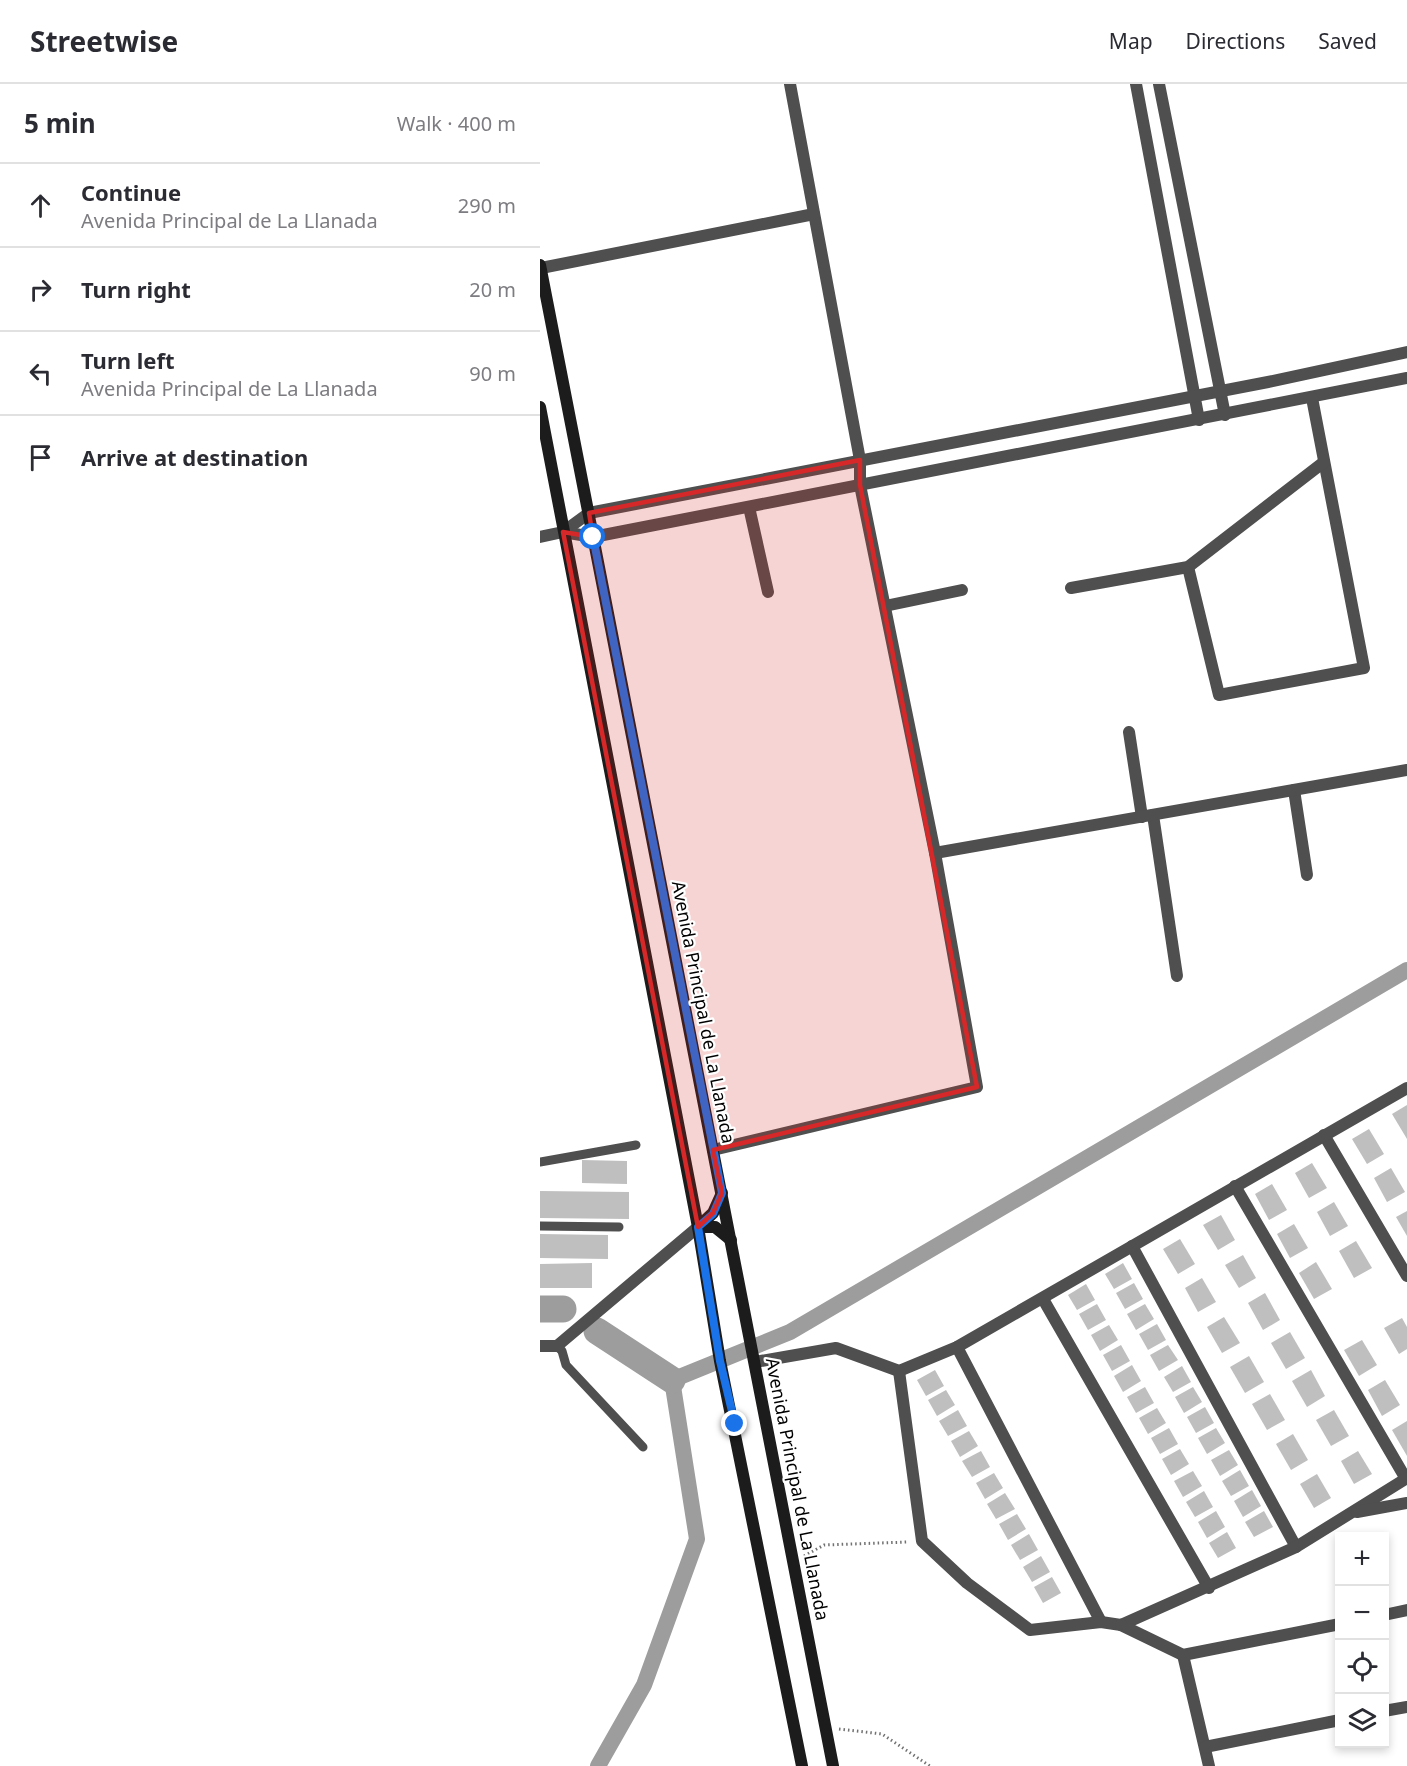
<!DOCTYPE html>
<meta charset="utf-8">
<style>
body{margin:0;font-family:"Noto Sans",sans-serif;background:#f2f2f3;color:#2b2b33}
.controls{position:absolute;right:18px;bottom:18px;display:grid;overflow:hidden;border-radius:0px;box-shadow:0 3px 9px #0003}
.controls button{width:54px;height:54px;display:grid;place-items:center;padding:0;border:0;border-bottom:2px solid #e1e1e2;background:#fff;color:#2b2b33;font:30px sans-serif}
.stop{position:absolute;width:18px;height:18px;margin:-14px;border:4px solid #1a73e8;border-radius:50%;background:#fff}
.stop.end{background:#1a73e8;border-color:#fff;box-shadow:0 2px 6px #0008}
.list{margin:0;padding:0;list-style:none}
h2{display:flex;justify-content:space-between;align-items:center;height:78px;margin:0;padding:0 24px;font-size:26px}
h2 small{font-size:20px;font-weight:400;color:#7c7c81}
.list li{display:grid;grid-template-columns:39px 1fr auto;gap:18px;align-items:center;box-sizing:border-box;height:84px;padding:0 24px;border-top:2px solid #e1e1e2}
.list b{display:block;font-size:22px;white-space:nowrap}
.list p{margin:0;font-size:20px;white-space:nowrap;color:#7c7c81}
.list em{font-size:20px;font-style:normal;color:#7c7c81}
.icon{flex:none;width:33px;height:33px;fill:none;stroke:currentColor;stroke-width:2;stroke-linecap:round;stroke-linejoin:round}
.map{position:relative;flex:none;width:867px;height:1682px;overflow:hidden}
header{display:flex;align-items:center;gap:36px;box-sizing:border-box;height:84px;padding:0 30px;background:#fff;border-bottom:2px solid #e1e1e2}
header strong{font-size:28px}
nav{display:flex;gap:33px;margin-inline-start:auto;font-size:21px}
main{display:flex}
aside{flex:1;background:#fff}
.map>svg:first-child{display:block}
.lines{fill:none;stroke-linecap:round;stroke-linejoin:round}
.canal{stroke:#9d9d9d;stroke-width:16}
.river{stroke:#9d9d9d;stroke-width:27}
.building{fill:#bfbfbf}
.path{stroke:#717171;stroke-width:3;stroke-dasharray:1.5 3;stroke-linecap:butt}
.service{stroke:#4f4f4f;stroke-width:9}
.minor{stroke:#4f4f4f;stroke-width:12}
.tertiary{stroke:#4f4f4f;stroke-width:12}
.secondary{stroke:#1c1c1c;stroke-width:12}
.route{stroke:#1a73e8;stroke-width:8}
.marked{fill:#d62828;fill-opacity:0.2;stroke:#d62828;stroke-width:4.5;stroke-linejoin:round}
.labels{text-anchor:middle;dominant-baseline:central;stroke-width:4.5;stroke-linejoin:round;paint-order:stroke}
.street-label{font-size:18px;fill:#000;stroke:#fff}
</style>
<header>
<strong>Streetwise</strong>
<nav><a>Map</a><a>Directions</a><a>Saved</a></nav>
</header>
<main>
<aside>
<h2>5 min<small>Walk · 400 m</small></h2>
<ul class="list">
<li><svg class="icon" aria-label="ahead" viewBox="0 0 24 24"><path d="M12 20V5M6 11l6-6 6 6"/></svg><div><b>Continue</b><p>Avenida Principal de La Llanada</p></div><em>290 m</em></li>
<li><svg class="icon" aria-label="right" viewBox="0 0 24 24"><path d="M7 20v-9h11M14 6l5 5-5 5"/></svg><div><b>Turn right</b></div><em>20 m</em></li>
<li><svg class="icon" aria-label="left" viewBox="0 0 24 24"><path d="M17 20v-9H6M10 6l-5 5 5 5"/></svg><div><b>Turn left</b><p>Avenida Principal de La Llanada</p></div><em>90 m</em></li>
<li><svg class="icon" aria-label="arrive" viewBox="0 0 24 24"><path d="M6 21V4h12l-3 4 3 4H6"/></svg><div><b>Arrive at destination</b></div></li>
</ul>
</aside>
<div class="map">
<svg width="867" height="1682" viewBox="0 0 867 1682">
<rect width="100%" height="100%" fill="#fff"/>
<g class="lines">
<path class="canal" d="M58,1682L104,1601L157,1455L132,1296L250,1248L867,886"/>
<g class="river">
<path d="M0,1225H23"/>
<path d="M57,1247L132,1296"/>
</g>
</g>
<g class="building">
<path d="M867,1021V1055L852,1030Z"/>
<path d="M829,1045L844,1070L827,1080L812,1055Z"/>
<path d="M42,1076L87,1077V1100L42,1099Z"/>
<path d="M772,1079L787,1104L769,1114L755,1089Z"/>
<path d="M851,1084L865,1108L847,1118L834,1094Z"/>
<path d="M732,1100L747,1126L729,1136L715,1110Z"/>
<path d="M0,1107L89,1108V1135L0,1134Z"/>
<path d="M794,1118L808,1142L790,1152L777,1128Z"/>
<path d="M867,1127V1152L856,1133Z"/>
<path d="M681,1131L695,1156L678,1166L663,1141Z"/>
<path d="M754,1140L768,1164L750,1174L737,1150Z"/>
<path d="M0,1150L68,1151V1175L0,1174Z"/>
<path d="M640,1155L655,1180L638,1190L623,1165Z"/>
<path d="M816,1157L832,1184L814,1194L799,1167Z"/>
<path d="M703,1171L716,1194L699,1204L685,1181Z"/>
<path d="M776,1178L792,1205L774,1215L759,1189Z"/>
<path d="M52,1179V1204H0V1180Z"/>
<path d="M583,1179L592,1195L574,1205L565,1190Z"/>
<path d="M662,1194L676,1218L658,1228L645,1204Z"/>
<path d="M594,1199L603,1215L585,1225L576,1209Z"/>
<path d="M546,1200L555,1216L537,1226L528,1211Z"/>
<path d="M725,1209L740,1236L723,1246L708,1219Z"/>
<path d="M557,1220L566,1236L548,1246L539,1230Z"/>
<path d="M605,1220L614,1235L596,1246L587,1230Z"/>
<path d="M684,1233L700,1259L682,1269L667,1243Z"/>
<path d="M862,1234L867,1243V1265L859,1270L844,1244Z"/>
<path d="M617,1240L626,1256L608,1266L599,1250Z"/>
<path d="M569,1241L578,1256L560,1267L551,1251Z"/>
<path d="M750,1248L765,1274L746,1285L731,1259Z"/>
<path d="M822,1256L837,1281L819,1292L804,1266Z"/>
<path d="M581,1261L590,1277L572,1287L563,1271Z"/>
<path d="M628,1261L638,1276L619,1287L610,1271Z"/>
<path d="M709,1272L724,1298L705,1309L690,1283Z"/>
<path d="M592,1281L601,1297L583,1308L574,1292Z"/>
<path d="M642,1282L651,1298L633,1308L624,1293Z"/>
<path d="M395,1286L404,1302L386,1312L377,1296Z"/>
<path d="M771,1286L785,1312L767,1323L752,1297Z"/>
<path d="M845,1296L860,1321L842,1332L828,1306Z"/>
<path d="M605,1303L614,1319L596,1329L587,1313Z"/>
<path d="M653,1303L662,1318L644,1329L635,1313Z"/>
<path d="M406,1306L415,1321L397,1332L388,1316Z"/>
<path d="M730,1310L745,1336L727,1346L712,1320Z"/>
<path d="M665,1323L674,1339L656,1349L647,1333Z"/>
<path d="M617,1324L626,1339L608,1350L599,1334Z"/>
<path d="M418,1326L427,1342L408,1352L399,1337Z"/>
<path d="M794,1326L809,1352L791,1362L776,1336Z"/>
<path d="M867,1337V1372L852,1346Z"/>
<path d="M629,1344L638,1360L620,1370L611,1354Z"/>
<path d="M676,1344L685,1359L667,1370L658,1354Z"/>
<path d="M429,1347L438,1362L420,1373L411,1357Z"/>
<path d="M753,1350L768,1376L751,1386L736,1360Z"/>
<path d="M640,1365L649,1380L631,1391L622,1375Z"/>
<path d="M689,1366L698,1381L680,1392L671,1376Z"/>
<path d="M441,1367L450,1383L432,1393L422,1377Z"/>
<path d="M818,1367L832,1390L814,1400L801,1377Z"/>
<path d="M700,1386L709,1402L691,1412L682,1397Z"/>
<path d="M653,1387L662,1402L643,1413L634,1397Z"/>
<path d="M454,1389L463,1404L445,1415L436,1399Z"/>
<path d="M777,1390L791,1414L774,1424L760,1400Z"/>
<path d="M712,1406L721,1422L703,1433L694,1417Z"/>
<path d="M664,1407L673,1423L655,1433L646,1418Z"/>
<path d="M465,1409L475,1425L456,1435L447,1420Z"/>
<path d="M676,1427L685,1443L667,1454L658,1438Z"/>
<path d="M724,1427L733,1443L714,1453L705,1438Z"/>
<path d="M477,1430L486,1445L468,1456L459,1440Z"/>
<path d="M687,1448L696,1464L678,1474L669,1459Z"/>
<path d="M489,1450L498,1466L480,1476L471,1461Z"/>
<path d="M501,1472L510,1488L492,1498L483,1483Z"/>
<path d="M512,1493L521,1509L503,1519L494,1503Z"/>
</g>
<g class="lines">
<g class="path">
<path d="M264,1472L284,1461L368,1458"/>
<path d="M299,1645L342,1650L390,1682"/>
</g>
<g class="service">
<path d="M0,1078L96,1061"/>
<path d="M0,1142L79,1143"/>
<path d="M17,1262L22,1267L26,1281L103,1363"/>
</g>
<g class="minor">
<path d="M596,0L659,336"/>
<path d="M619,0L685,331"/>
<path d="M1,184L274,130"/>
<path d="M209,423L228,508"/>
<path d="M23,448L49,429L728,298L867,268"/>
<path d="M0,453L23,448L53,453L867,294"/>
<path d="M648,483L679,611L824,584L772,314"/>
<path d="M531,504L648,483L784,378"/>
<path d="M345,522L422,506"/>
<path d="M589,648L602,733"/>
<path d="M754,706L767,791"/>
<path d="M613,731L637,892"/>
<path d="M395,769L867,686"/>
<path d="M784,1051L867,1192"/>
<path d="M173,1066L437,1003L395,769L320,401V376L250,0"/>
<path d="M695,1102L866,1395"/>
<path d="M592,1162L756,1463"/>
<path d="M503,1215L669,1504"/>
<path d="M417,1263L561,1538"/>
<path d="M215,1278L296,1264L359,1287L417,1263L867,1004"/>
<path d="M359,1287L382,1457L427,1499L490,1546L561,1538L581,1541L756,1463L867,1394"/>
<path d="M817,1428L867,1419"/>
<path d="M844,1531L867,1526"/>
<path d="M581,1541L643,1571L800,1540"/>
<path d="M643,1571L669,1682"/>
<path d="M844,1627L867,1623"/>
<path d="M665,1663L800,1636"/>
</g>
<path class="tertiary" d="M0,1262H17L158,1143"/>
<g class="secondary">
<path d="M0,181L293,1682"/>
<path d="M0,323L158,1143L180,1277L262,1682"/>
<path d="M158,1143L173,1129L182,1109"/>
<path d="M158,1143H175L191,1156"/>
</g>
</g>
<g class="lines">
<path class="route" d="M53,453L182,1109L173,1130L158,1143L180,1277L195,1340"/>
</g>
<path class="marked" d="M320,376V401L437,1003L173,1066L182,1109L173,1129L158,1143L23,448L53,453L49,429Z"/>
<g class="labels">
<g class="street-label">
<text transform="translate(164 928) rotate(79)">Avenida Principal de La Llanada</text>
<text transform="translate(258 1405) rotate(79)">Avenida Principal de La Llanada</text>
</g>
</g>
</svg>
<div class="controls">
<button>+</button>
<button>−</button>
<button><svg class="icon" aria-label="locate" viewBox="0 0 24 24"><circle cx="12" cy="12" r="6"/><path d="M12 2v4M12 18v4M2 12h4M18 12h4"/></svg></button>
<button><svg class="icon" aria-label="layers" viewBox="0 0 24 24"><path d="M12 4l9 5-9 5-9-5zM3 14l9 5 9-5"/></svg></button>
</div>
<div class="stop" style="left:53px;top:453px"></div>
<div class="stop end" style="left:195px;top:1340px"></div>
</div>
</main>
